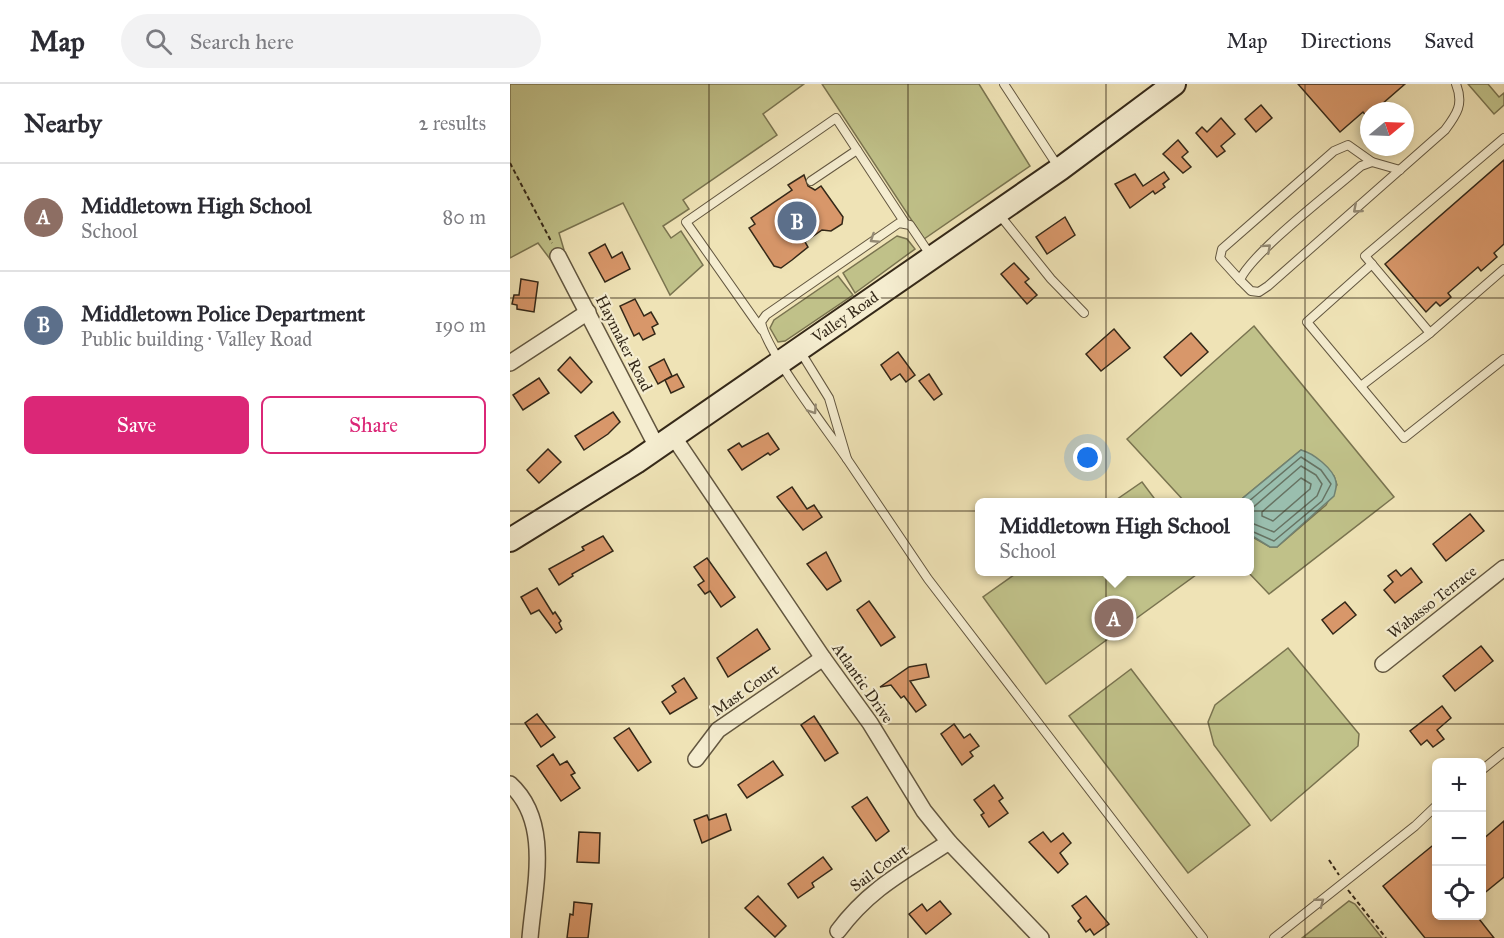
<!DOCTYPE html>
<meta charset="utf-8">
<style>
body{margin:0;font-family:"IM FELL Great Primer",serif;background:#f2f2f3;color:#2b2b33}
.controls{position:absolute;right:18px;bottom:18px;display:grid;overflow:hidden;border-radius:9px;box-shadow:0 3px 9px #0003}
.controls button{width:54px;height:54px;display:grid;place-items:center;padding:0;border:0;border-bottom:2px solid #e1e1e2;background:#fff;color:#2b2b33;font:30px sans-serif}
.compass{position:absolute;left:850px;top:18px;width:54px;height:54px;border-radius:50%;background:#fff;box-shadow:0 3px 9px #0003;rotate:71deg}
.you{position:absolute;left:578px;top:374px;width:21px;height:21px;margin:-15px;border:4px solid #fff;border-radius:50%;background:#1a73e8;box-shadow:0 0 0 9px #1a73e833}
.badge{display:grid;place-items:center;width:39px;height:39px;border-radius:50%;background:#db2777;color:#fff;font-size:20px;font-weight:700}
.pin{position:absolute;translate:-50% -50%;border:3px solid #fff;box-shadow:0 2px 6px #0006}
.popup{position:absolute;left:465px;top:414px;width:279px;height:78px;box-sizing:border-box;display:grid;place-content:center;border-radius:9px;background:#fff;filter:drop-shadow(0 2px 4px #0005);font-size:20px;white-space:nowrap;color:#7c7c81}
.popup b{font-size:22px;color:#2b2b33}
.popup::after{content:'';position:absolute;left:50%;top:100%;margin-left:-12px;border:12px solid transparent;border-top-color:#fff}
.list{margin:0;padding:0;list-style:none}
h2{display:flex;justify-content:space-between;align-items:center;height:78px;margin:0;padding:0 24px;font-size:26px}
h2 small{font-size:20px;font-weight:400;color:#7c7c81}
.list li{display:grid;grid-template-columns:39px 1fr auto;gap:18px;align-items:center;box-sizing:border-box;height:108px;padding:0 24px;border-top:2px solid #e1e1e2}
.list b{display:block;font-size:22px;white-space:nowrap}
.list p{margin:0;font-size:20px;white-space:nowrap;color:#7c7c81}
.list em{font-size:20px;font-style:normal;color:#7c7c81}
.actions{display:flex;gap:12px;padding:18px 24px}
.actions a{flex:1;padding:14px 0;border:2px solid #db2777;border-radius:9px;text-align:center;font-size:21px;color:#db2777}
.actions .main{background:#db2777;color:#fff}
.icon{flex:none;width:33px;height:33px;fill:none;stroke:currentColor;stroke-width:2;stroke-linecap:round;stroke-linejoin:round}
.map{position:relative;flex:none;width:994px;height:854px;overflow:hidden}
header{display:flex;align-items:center;gap:36px;box-sizing:border-box;height:84px;padding:0 30px;background:#fff;border-bottom:2px solid #e1e1e2}
header strong{font-size:28px}
nav{display:flex;gap:33px;margin-inline-start:auto;font-size:21px}
.search{width:420px;height:54px;background:#f2f2f3;display:flex;align-items:center;gap:15px;box-sizing:border-box;padding:0 21px;border-radius:33px;color:#7c7c81;font-size:22px}
main{display:flex}
aside{flex:1;background:#fff}
.map>svg:first-child{display:block}
.green{fill:#c0c189;stroke:#7a7450;stroke-width:1.5}
.water{fill:#9abeae;stroke:#718272;stroke-width:1.5}
.lines{fill:none;stroke-linecap:round;stroke-linejoin:round}
.shore{stroke:#677363;stroke-width:1.5}
.building{fill:#d8976a;stroke:#342818;stroke-width:1.5}
.lane-casing{stroke:#635740;stroke-width:10}
.street-casing{stroke:#635740;stroke-width:18}
.secondary-casing{stroke:#342818;stroke-width:26}
.path{stroke:#342818;stroke-width:2;stroke-dasharray:4.5 3;stroke-linecap:butt}
.lane{stroke:#f5edd0;stroke-width:8}
.street{stroke:#f5edd0;stroke-width:15}
.secondary{stroke:#f5edd0;stroke-width:22}
.oneway{stroke:#948a74}
.grid{fill:none;stroke:#342818;stroke-width:1.5;stroke-opacity:0.55}
.labels{text-anchor:middle;dominant-baseline:central;stroke-width:4.5;stroke-linejoin:round;paint-order:stroke}
.street-label{font-size:16px;fill:#342818;stroke:#f5edd0}
</style>
<header>
<strong>Map</strong>
<div class="search"><svg class="icon" aria-label="search" viewBox="0 0 24 24"><circle cx="10" cy="10" r="6"/><path d="M15 15l6 6"/></svg>Search here</div>
<nav><a>Map</a><a>Directions</a><a>Saved</a></nav>
</header>
<main>
<aside>
<h2>Nearby<small>2 results</small></h2>
<ul class="list">
<li><span class="badge" style="background:#8d6e63">A</span><div><b>Middletown High School</b><p>School</p></div><em>80 m</em></li>
<li><span class="badge" style="background:#5c6f8a">B</span><div><b>Middletown Police Department</b><p>Public building · Valley Road</p></div><em>190 m</em></li>
</ul>
<div class="actions"><a class="main">Save</a><a>Share</a></div>
</aside>
<div class="map">
<svg width="994" height="854" viewBox="0 0 994 854">
<rect width="100%" height="100%" fill="#efe3b6"/>
<filter id="stains"><feTurbulence type="fractalNoise" baseFrequency=".00333" numOctaves="4"/><feColorMatrix values="0 0 0 0 .2 0 0 0 0 .09 0 0 0 0 .02 0 0 0 .5 -.17"/></filter>
<radialGradient id="worn" r=".72"><stop offset=".6" stop-color="#630" stop-opacity="0"/><stop offset="1" stop-color="#630" stop-opacity=".3"/></radialGradient>
<g class="green">
<path d="M0,0H294L253,30L267,51L173,116L179,125L153,142L161,154L171,147L193,181L160,211L113,119L49,149L54,166L40,175L28,159L0,174Z"/>
<path d="M312,0H469L520,82L414,155Z"/>
<path d="M958,0H978L989,13L994,9V21L984,30Z"/>
<path d="M387,152L397,155L405,165L345,209L333,189Z"/>
<path d="M328,192L343,211L275,257L268,258L260,244L264,236Z"/>
<path d="M744,242L884,413L759,510L738,488L739,451L760,463H767L816,421L827,401L824,392L791,366L728,418H675L617,355Z"/>
<path d="M632,398L647,418H603Z"/>
<path d="M508,488H690L536,600L473,513Z"/>
<path d="M778,564L849,650L848,662L761,737L704,661L698,638L705,621Z"/>
<path d="M621,585L740,741L678,789L559,632Z"/>
<path d="M839,817L845,820L872,854H792Z"/>
</g>
<path class="water" d="M791,366C803,369 824,385 826,398C827,403 825,408 824,412L767,463H760L739,450V418H728Z"/>
<g class="lines">
<g class="shore">
<path d="M791,394L801,400L800,405L763,437L752,432V428Z"/>
<path d="M738,418L791,373L811,386L821,400L812,417L764,457L739,446"/>
<path d="M739,427L791,382L806,391L812,400L807,412L764,448L739,438"/>
</g>
</g>
<g class="building">
<path d="M788,0H895L864,27H859L857,33L853,28L830,48Z"/>
<path d="M751,21L762,34L746,48L735,35Z"/>
<path d="M711,34L725,50L711,62L715,67L707,73L686,49L692,43L697,48Z"/>
<path d="M668,56L678,68L672,73L681,83L673,89L653,70Z"/>
<path d="M994,76V160L984,169L987,173L971,187L968,183L938,209L941,213L930,222L926,218L916,228L875,180Z"/>
<path d="M654,88L659,95L653,100L655,103L645,110L643,107L620,124L605,100L625,90L633,102Z"/>
<path d="M294,91L298,102L305,106L311,102L333,133L332,140L321,147L312,146L295,158L298,163L282,176L271,184L264,182L239,144L245,140L241,134L282,106L278,101Z"/>
<path d="M555,133L565,151L537,170L526,153Z"/>
<path d="M95,160L102,174L112,168L120,185L95,198L79,169Z"/>
<path d="M504,179L519,195L515,198L527,211L517,220L491,190Z"/>
<path d="M11,195L28,198L24,228L7,225V221L2,220L4,211H9Z"/>
<path d="M125,215L134,232L141,228L148,240L142,243L145,250L133,256L129,249L124,252L110,222Z"/>
<path d="M604,245L620,264L591,287L576,270Z"/>
<path d="M681,249L698,268L671,292L654,273Z"/>
<path d="M388,268L405,291L396,298L390,290L381,296L371,281Z"/>
<path d="M60,273L82,298L71,309L48,286Z"/>
<path d="M154,275L162,292L148,300L139,283Z"/>
<path d="M167,290L174,303L161,309L155,296Z"/>
<path d="M419,290L432,310L424,316L409,297Z"/>
<path d="M29,294L39,309L13,326L3,311Z"/>
<path d="M103,328L110,338L98,350L74,366L65,352Z"/>
<path d="M258,349L269,365L260,371L258,369L232,386L218,366L229,359L232,363Z"/>
<path d="M38,365L51,378L29,399L17,386Z"/>
<path d="M282,403L297,425L304,421L312,433L293,446L267,413Z"/>
<path d="M960,430L974,447L936,477L923,460Z"/>
<path d="M93,452L103,467L62,490L63,492L49,501L39,485L74,466L72,463Z"/>
<path d="M316,468L331,497L317,506L297,480Z"/>
<path d="M197,474L225,513L211,523L200,507L195,510L188,501L194,497L184,483Z"/>
<path d="M901,484L912,498L885,519L874,506L883,498L878,492L886,486L891,492Z"/>
<path d="M27,504L43,530L45,528L51,537L49,539L52,545L46,549L29,526L21,530L11,513Z"/>
<path d="M359,517L385,553L371,562L347,526Z"/>
<path d="M835,518L846,531L823,550L812,536Z"/>
<path d="M247,545L260,565L218,593L207,574Z"/>
<path d="M971,562L983,577L945,607L933,592Z"/>
<path d="M416,580L419,593L400,597L416,621L406,628L394,612L391,614L381,601L370,603L399,583Z"/>
<path d="M174,594L187,614L160,630L152,618L166,608L162,602Z"/>
<path d="M932,622L941,634L927,646L934,655L923,663L917,656L911,661L900,647Z"/>
<path d="M27,630L45,653L31,663L15,639Z"/>
<path d="M304,632L328,669L315,677L291,641Z"/>
<path d="M444,640L454,654L460,650L469,662L460,668L463,672L452,681L431,650Z"/>
<path d="M119,644L141,678L128,687L104,654Z"/>
<path d="M43,670L50,681L57,677L65,689L61,691L70,704L51,717L27,682Z"/>
<path d="M263,677L273,691L237,714L228,701Z"/>
<path d="M484,701L493,714L489,717L498,729L479,743L471,731L474,729L464,716Z"/>
<path d="M357,713L379,747L366,757L342,723Z"/>
<path d="M216,730L221,746L192,759L184,736L197,731L199,736Z"/>
<path d="M994,737V793L972,811V756Z"/>
<path d="M69,748L90,749L89,779L67,778Z"/>
<path d="M533,748L541,758L553,749L561,759L550,769L558,780L548,789L519,758Z"/>
<path d="M927,758V831H966L984,854H915L873,802Z"/>
<path d="M313,773L322,785L302,799L304,803L288,814L278,800Z"/>
<path d="M248,812L276,842L265,853L235,824Z"/>
<path d="M576,812L599,840L584,851L580,845L576,848L568,837L571,834L562,822Z"/>
<path d="M430,817L441,830L416,850L399,830L412,820L417,827Z"/>
<path d="M64,818L82,820L78,854H57L60,830L63,831Z"/>
</g>
<g class="lines">
<defs>
<g id="lane">
<path d="M494,0L549,84"/>
<path d="M994,54L855,172L920,249L994,185"/>
<path d="M862,78L851,82C825,105 741,169 730,196L741,207L749,208L758,202L935,46C947,30 954,20 946,0"/>
<path d="M301,97L347,66"/>
<path d="M488,129L541,195L574,229"/>
<path d="M862,180L797,238L894,354L994,275"/>
<path d="M730,196L710,174L712,165L824,67L838,61L862,78L890,86"/>
<path d="M252,246L176,138L326,34L395,139"/>
<path d="M290,267L319,314L337,375C318,347 256,267 251,238L256,231L389,139L400,141L421,172"/>
<path d="M851,302L920,249"/>
<path d="M337,375L418,495L693,854"/>
<path d="M972,686L994,668"/>
<path d="M764,854L905,742L926,722"/>
</g>
<g id="street">
<path d="M48,172L147,363"/>
<path d="M0,279L78,228"/>
<path d="M163,352L313,574L360,639L414,727L439,758L531,854"/>
<path d="M873,580L994,484"/>
<path d="M186,675L208,646L313,574"/>
<path d="M0,700C42,738 24,804 20,854"/>
<path d="M328,847C360,804 395,787 439,758"/>
</g>
<path id="secondary" d="M0,456L126,378L550,85L664,0"/>
</defs>
<use href="#lane" class="lane-casing"/>
<use href="#street" class="street-casing"/>
<use href="#secondary" class="secondary-casing"/>
<g class="path">
<path d="M0,79L42,159"/>
<path d="M819,776L829,791"/>
<path d="M838,806L876,854"/>
</g>
<use href="#lane" class="lane"/>
<use href="#street" class="street"/>
<use href="#secondary" class="secondary"/>
</g>
<defs><path id="oneway-chevron" d="M-2-3.5L2.5 0L-2 3.5" fill="none" stroke-width="1.6" stroke-linecap="round" stroke-linejoin="round" transform="scale(1.5)"/></defs>
<g class="oneway">
<use href="#oneway-chevron" transform="translate(847 125) rotate(139)"/>
<use href="#oneway-chevron" transform="translate(364 155) rotate(147)"/>
<use href="#oneway-chevron" transform="translate(757 164) rotate(-42)"/>
<use href="#oneway-chevron" transform="translate(303 326) rotate(56)"/>
<use href="#oneway-chevron" transform="translate(810 818) rotate(-38)"/>
</g>
<path class="grid" d="M199,0V854M398,0V854M596,0V854M795,0V854M0,214H994M0,427H994M0,640H994"/>
<g class="labels">
<g class="street-label">
<text transform="translate(335 233) rotate(-35)">Valley Road</text>
<text transform="translate(114 259) rotate(63)">Haymaker Road</text>
<text transform="translate(922 518) rotate(-38)">Wabasso Terrace</text>
<text transform="translate(353 599) rotate(55)">Atlantic Drive</text>
<text transform="translate(235 606) rotate(-35)">Mast Court</text>
<text transform="translate(369 784) rotate(-36)">Sail Court</text>
</g>
</g>
<rect width="100%" height="100%" filter="url(#stains)"/>
<rect width="100%" height="100%" fill="url(#worn)"/>
</svg>
<div class="controls">
<button>+</button>
<button>−</button>
<button><svg class="icon" aria-label="locate" viewBox="0 0 24 24"><circle cx="12" cy="12" r="6"/><path d="M12 2v4M12 18v4M2 12h4M18 12h4"/></svg></button>
</div>
<svg class="compass" viewBox="-18 -18 36 36"><path d="M0-13l5 13h-10z" fill="#e53935"/><path d="M0 13l5-13h-10z" fill="#7c7c81"/></svg>
<div class="you"></div>
<div class="pin badge" style="left:604px;top:534px;background:#8d6e63">A</div>
<div class="popup"><b>Middletown High School</b>School</div>
<div class="pin badge" style="left:287px;top:137px;background:#5c6f8a">B</div>
</div>
</main>
